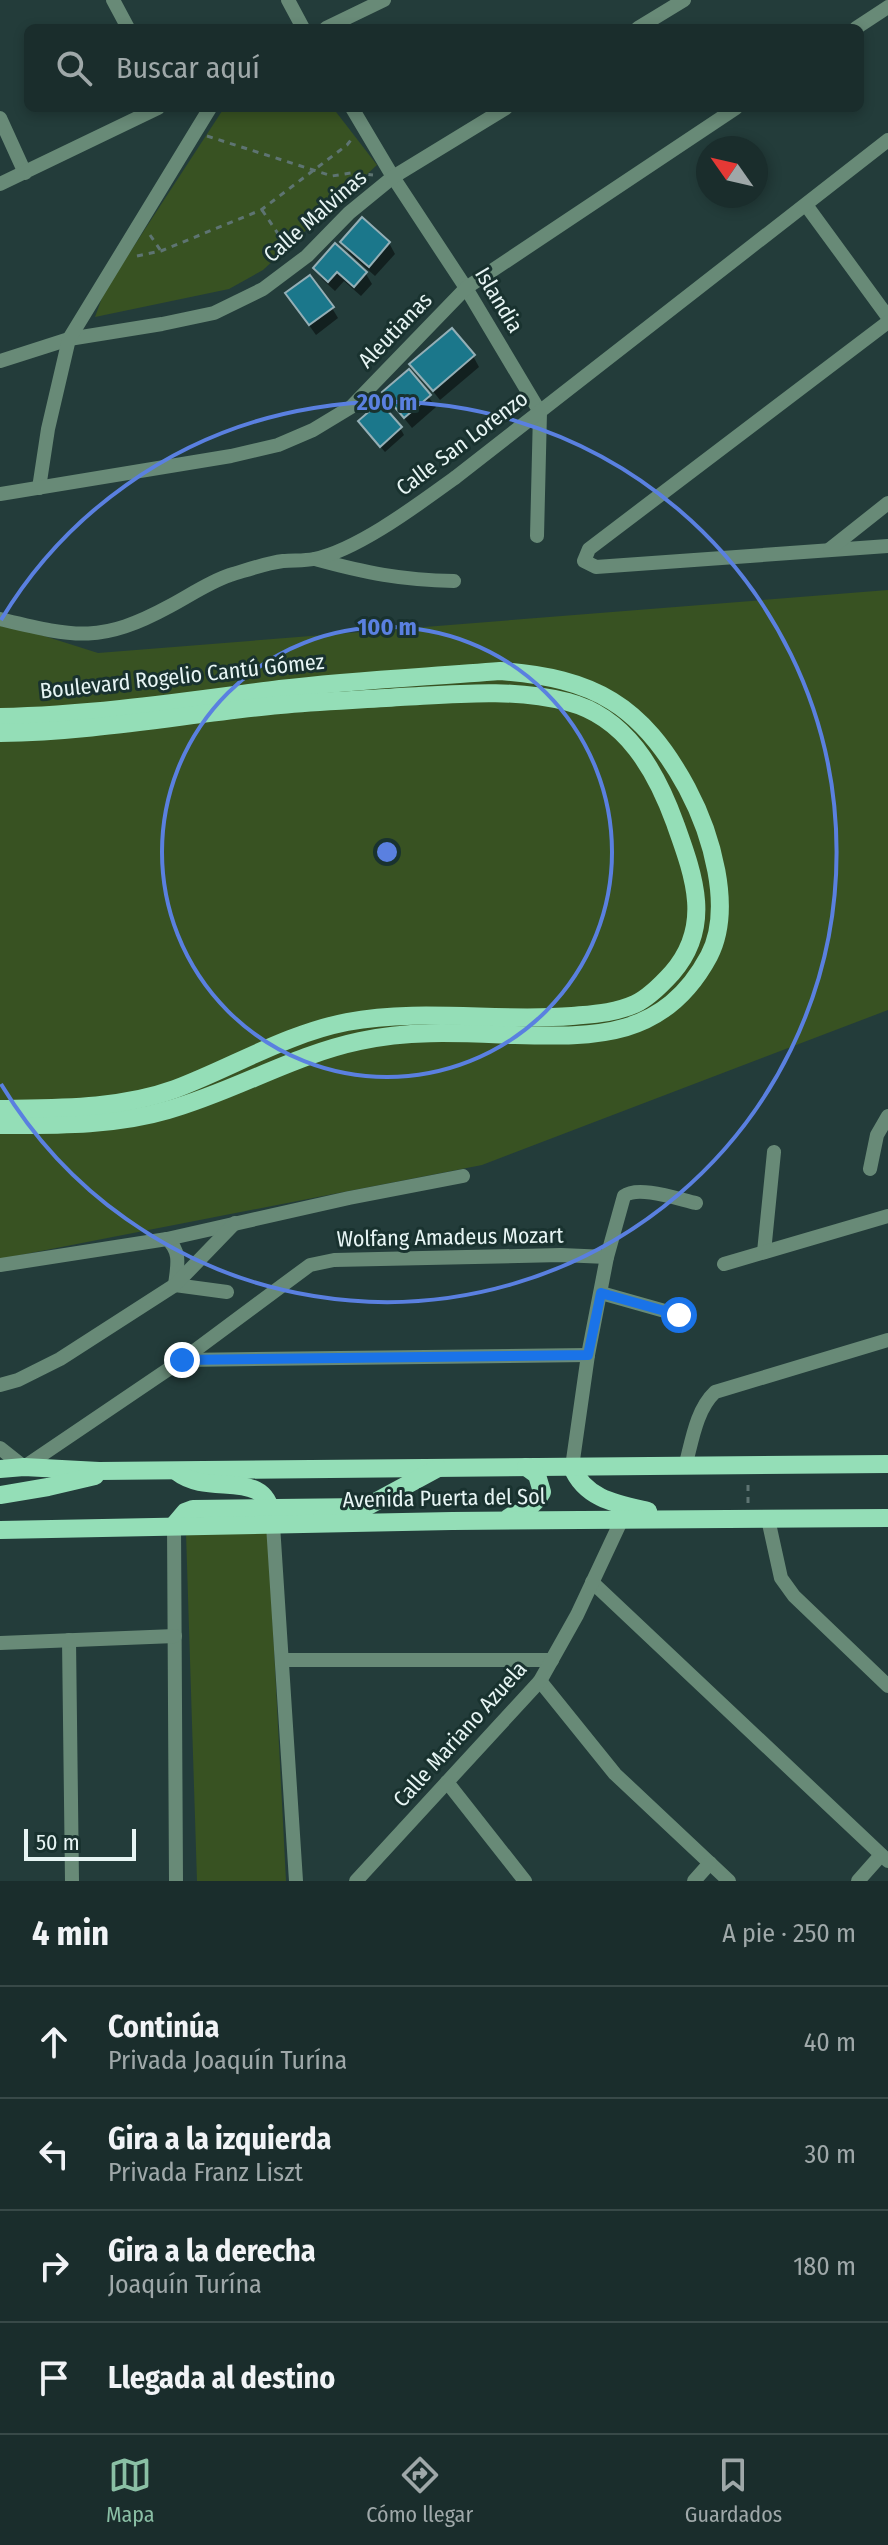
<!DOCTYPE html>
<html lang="es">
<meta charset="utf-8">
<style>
body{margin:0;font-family:"Fira Sans Condensed",sans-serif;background:#273938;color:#f1f3f6}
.compass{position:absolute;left:696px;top:136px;width:72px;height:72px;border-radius:50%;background:#1a2d2c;box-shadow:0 4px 12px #0003;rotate:304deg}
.scale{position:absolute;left:24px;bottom:20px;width:112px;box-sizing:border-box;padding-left:8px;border:4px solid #e7f5f4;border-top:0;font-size:22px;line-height:28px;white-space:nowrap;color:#e7f5f4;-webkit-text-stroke:6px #19322f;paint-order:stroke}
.stop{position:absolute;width:24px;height:24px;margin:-18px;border:6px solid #1a73e8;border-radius:50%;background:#fff}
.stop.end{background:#1a73e8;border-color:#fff;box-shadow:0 2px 8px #0008}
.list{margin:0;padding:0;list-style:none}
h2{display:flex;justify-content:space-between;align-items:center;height:104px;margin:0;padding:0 32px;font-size:34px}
h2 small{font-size:26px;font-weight:400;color:#9fa8a9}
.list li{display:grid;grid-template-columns:52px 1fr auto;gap:24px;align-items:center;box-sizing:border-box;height:112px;padding:0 32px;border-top:2px solid #384948}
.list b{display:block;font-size:30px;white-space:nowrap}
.list p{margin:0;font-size:26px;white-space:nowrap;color:#9fa8a9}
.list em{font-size:26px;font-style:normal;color:#9fa8a9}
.icon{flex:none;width:44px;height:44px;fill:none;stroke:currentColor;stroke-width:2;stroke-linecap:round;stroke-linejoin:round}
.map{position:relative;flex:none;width:888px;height:1881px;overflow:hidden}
.search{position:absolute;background:#1a2d2c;box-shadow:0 4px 12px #0003;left:24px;right:24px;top:24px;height:88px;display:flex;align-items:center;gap:20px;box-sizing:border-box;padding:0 28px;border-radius:12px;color:#9fa8a9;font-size:30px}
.sheet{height:552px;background:#1a2d2c}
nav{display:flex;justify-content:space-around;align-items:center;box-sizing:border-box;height:112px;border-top:2px solid #384948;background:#1a2d2c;font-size:22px;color:#9fa8a9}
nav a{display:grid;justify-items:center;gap:4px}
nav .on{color:#8abfa5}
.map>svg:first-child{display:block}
.green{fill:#385222}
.shadow{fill:#0007}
.building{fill:#1b778b;stroke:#94afb6;stroke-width:2}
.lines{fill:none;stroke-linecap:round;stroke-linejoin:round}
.path{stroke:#5e7472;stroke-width:3;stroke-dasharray:6 6;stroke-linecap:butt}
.minor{stroke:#688a77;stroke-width:14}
.major{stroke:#94deb7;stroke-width:18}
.route{stroke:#1a73e8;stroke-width:10}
.ring{fill:none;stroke:#5a80e0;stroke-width:4}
.labels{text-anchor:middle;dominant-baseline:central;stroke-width:6;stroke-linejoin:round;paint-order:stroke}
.street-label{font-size:22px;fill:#e7f5f4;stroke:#19322f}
.centre{fill:#5a80e0;stroke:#19322f;stroke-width:4}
.ring-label{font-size:24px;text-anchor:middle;font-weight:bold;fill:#5a80e0;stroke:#19322f;stroke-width:6;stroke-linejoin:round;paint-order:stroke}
</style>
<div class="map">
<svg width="888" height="1881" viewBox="0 0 888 1881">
<rect width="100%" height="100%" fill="#233c3a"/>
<g class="green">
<path d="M224,108H333L377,165L263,270L229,289L95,317L104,292Z"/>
<path d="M888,590V1010L482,1165L0,1259V622L98,653Z"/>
<path d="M268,1532L286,1881H197L186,1533Z"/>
</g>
<g class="shadow">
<path d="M343,242L389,243L395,254L375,276L349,253Z"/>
<path d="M335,246L366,274L372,284L361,296L344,281L335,291L322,279L315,268Z"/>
<path d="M294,304L332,308L338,318L316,335Z"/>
<path d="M473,356L479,367L440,400L412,365Z"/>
<path d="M409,372L436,407L412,428L384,393Z"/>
<path d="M364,428H400L404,435L385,452Z"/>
</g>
<g class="building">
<path d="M362,217L390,242L369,267L340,242Z"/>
<path d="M335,243L367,272L354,287L337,272L328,282L313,268Z"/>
<path d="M310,275L334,307L309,325L285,293Z"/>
<path d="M452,328L475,355L433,391L409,364Z"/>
<path d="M409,369L431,395L404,418L382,392Z"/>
<path d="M380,402L402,427L380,447L358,421Z"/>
</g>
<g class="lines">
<g class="path">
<path d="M207,136L332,176L351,173L373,175"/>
<path d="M262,210L289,250"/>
<path d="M150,235L161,251"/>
<path d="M137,256L161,251L261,210L347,145L354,136"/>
<path d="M748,1503V1483"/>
</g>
<g class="minor">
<path d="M113,0L128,28"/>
<path d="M288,0L303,28"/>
<path d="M326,28L384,0"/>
<path d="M638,28L684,0"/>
<path d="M856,28L888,7"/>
<path d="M352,108L393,177L466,288L540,412L537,536"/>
<path d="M0,118L25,173"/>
<path d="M0,184L158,108"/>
<path d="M806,205L888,317"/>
<path d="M888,322L589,549L584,561L596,567L888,546"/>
<path d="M0,361L69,339L162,324L214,313L263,289L307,256L349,213L393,177L506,108"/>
<path d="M39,488L48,429L69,339L210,108"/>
<path d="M0,494L231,456L278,445L313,430L351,407L466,288L736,108"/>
<path d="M830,549L888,503"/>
<path d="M315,559C366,573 401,580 454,581"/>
<path d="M0,619C75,637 100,644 170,606C189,596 209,582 230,575C247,570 266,563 283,561C293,560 304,561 314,559C358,550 420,503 456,477L888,140"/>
<path d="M870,1169L877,1135L888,1116"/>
<path d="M167,1239C182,1252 177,1267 175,1285L227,1292"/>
<path d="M764,1252L774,1152"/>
<path d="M724,1264L888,1216"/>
<path d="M0,1265L167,1239L349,1198L463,1176"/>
<path d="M601,1293L679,1315"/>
<path d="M182,1360L588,1355"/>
<path d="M0,1385L18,1380L60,1359L175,1285L235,1223"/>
<path d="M0,1448L24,1467L182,1360L310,1265L334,1260L561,1255L607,1257"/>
<path d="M572,1467L588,1355L607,1257L624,1196C638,1185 678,1199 696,1203"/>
<path d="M685,1467C692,1441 696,1410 715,1392L888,1340"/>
<path d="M768,1519L781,1578L794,1596L888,1686"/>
<path d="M174,1525L176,1881"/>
<path d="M273,1525L296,1881"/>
<path d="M592,1582L888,1861"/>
<path d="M69,1640L72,1881"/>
<path d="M0,1643L175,1636"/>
<path d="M282,1660H552"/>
<path d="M540,1681L615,1774L729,1881"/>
<path d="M447,1782L525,1881"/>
<path d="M356,1881L540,1681L577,1615L622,1519"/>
<path d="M694,1881L710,1863"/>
<path d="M858,1881L881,1855"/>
</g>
<g class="major">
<path d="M0,717C94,715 187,701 280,689C353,680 427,677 500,671C594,678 642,705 687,788C711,833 734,908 709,956C664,1040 594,1037 511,1035C460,1033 410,1030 360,1041C293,1055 233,1092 168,1110C114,1126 56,1125 0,1125"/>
<path d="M0,733C94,732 186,714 280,705C320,701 360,700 400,697C457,694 512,688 568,702C626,717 656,771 675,823C694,876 713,926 672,973C662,984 648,998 635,1004C615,1013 593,1014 572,1016C498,1022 421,1008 347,1022C286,1034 233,1067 175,1089C120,1109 58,1108 0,1109"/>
<path d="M572,1467C585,1499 617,1504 648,1511"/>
<path d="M0,1469L24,1467L99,1471L888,1464"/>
<path d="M177,1472C210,1498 267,1466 272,1518"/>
<path d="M0,1495L48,1487L95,1476"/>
<path d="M509,1517C524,1511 534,1507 542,1492L537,1475L526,1467"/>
<path d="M174,1525L185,1512L193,1509L366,1507L438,1468"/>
<path d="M0,1530L452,1521L888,1518"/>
</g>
</g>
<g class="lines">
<path class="route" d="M182,1360L588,1355L601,1293L679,1315"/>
</g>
<g class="ring">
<circle cx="387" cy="852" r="225"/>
<path d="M1 620A450 450 0 1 1 1 1084"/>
</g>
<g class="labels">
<g class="street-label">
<text transform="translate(315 216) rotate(-41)">Calle Malvinas</text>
<text transform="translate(499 300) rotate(59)">Islandia</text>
<text transform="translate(395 330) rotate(-46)">Aleutianas</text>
<text transform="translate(462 443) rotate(-37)">Calle San Lorenzo</text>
<text transform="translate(182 676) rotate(-6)">Boulevard Rogelio Cantú Gómez</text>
<text transform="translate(450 1237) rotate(-1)">Wolfang Amadeus Mozart</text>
<text transform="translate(444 1498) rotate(-1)">Avenida Puerta del Sol</text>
<text transform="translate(460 1734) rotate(-48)">Calle Mariano Azuela</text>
</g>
</g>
<circle cx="387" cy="852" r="12" class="centre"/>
<g class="ring-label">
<text x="387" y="410">200 m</text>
<text x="387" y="635">100 m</text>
</g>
</svg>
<svg class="compass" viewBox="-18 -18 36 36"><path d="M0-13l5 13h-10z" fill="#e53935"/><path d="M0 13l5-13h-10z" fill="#9fa8a9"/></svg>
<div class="scale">50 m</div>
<div class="stop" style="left:679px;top:1315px"></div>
<div class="stop end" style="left:182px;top:1360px"></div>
<div class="search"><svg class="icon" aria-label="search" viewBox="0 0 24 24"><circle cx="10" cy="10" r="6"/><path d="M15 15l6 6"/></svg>Buscar aquí</div>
</div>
<section class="sheet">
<h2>4 min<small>A pie · 250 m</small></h2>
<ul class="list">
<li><svg class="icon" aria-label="ahead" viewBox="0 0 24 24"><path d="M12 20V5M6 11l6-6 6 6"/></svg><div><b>Continúa</b><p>Privada Joaquín Turína</p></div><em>40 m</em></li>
<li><svg class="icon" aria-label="left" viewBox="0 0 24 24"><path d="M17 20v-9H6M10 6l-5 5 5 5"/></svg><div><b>Gira a la izquierda</b><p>Privada Franz Liszt</p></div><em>30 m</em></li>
<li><svg class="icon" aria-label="right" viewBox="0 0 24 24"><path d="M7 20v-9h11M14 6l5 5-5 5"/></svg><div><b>Gira a la derecha</b><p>Joaquín Turína</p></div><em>180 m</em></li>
<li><svg class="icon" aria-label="arrive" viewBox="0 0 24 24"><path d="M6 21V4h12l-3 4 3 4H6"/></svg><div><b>Llegada al destino</b></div></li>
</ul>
</section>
<nav>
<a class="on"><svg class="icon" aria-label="map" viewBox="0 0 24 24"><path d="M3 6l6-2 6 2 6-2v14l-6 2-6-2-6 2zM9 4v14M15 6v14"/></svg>Mapa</a>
<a><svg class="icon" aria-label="directions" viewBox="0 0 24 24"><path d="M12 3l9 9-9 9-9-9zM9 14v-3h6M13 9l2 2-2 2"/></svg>Cómo llegar</a>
<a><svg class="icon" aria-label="saved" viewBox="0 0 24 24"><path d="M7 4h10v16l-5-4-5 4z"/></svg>Guardados</a>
</nav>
